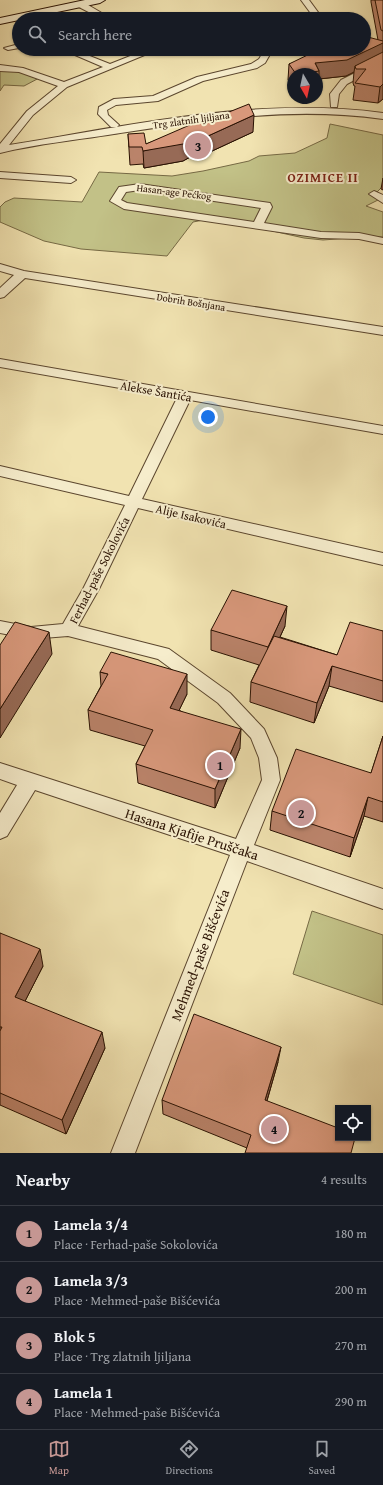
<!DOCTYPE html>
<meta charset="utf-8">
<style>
body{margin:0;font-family:"Gentium Book Plus",serif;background:#242831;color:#f1f3f6}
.controls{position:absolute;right:12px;bottom:12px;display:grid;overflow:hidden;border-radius:0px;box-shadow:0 1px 3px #0004}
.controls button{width:36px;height:36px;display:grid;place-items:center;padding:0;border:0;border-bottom:1px solid #363941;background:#171b24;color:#f1f3f6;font:20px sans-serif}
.compass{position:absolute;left:287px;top:68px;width:36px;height:36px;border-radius:50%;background:#171b24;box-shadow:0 1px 3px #0004;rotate:171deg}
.you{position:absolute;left:208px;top:417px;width:14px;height:14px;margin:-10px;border:3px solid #fff;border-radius:50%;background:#1a73e8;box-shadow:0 0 0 6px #1a73e833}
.badge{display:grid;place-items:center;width:26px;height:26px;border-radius:50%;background:#c59692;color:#111;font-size:13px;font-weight:700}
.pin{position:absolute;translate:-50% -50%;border:2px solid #fff;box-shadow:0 1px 4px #0006}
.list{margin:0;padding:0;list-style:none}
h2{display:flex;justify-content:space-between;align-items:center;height:52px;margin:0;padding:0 16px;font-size:17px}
h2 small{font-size:13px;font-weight:400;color:#9ea1a6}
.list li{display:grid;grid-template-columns:26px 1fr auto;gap:12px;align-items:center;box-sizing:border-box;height:56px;padding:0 16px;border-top:1px solid #363941}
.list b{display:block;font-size:15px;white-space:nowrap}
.list p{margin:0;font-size:13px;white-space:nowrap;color:#9ea1a6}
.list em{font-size:13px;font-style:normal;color:#9ea1a6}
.icon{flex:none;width:22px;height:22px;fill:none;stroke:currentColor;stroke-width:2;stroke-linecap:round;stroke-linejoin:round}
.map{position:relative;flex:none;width:383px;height:1153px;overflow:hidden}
.search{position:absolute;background:#171b24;box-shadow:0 1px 3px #0004;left:12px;right:12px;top:12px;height:44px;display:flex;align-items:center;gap:10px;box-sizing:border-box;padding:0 14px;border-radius:22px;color:#9ea1a6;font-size:15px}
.sheet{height:276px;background:#171b24}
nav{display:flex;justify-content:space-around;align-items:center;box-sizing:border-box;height:56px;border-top:1px solid #363941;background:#171b24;font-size:11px;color:#9ea1a6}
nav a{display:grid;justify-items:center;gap:2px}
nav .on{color:#c59692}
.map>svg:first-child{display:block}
.green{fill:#c2c187;stroke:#766944}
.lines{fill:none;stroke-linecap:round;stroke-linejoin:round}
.street-casing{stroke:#5b462e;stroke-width:2}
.secondary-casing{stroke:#291102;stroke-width:2}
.street{fill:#f6edcc;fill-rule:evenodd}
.secondary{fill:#f6edcc;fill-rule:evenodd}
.wall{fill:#ba836a;stroke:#291102}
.shaded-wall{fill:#976a56;stroke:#291102}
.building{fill:#d8987b;stroke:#291102}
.labels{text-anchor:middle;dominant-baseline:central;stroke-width:4;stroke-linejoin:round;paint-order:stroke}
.far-street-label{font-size:10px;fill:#291102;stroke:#f6edcc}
.street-label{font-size:12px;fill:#291102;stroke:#f6edcc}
.far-district-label{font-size:13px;font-weight:bold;letter-spacing:1px;fill:#7a1f14;stroke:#f6edcc}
.near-street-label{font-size:14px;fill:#291102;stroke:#f6edcc}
</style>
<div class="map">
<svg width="383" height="1153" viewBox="0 0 383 1153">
<rect width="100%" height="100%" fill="#f1e3b1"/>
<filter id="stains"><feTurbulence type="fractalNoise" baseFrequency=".005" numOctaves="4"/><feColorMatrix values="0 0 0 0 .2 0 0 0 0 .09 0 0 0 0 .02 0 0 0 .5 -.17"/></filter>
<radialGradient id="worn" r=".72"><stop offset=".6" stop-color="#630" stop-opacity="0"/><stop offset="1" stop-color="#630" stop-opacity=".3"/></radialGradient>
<g class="green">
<path d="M0,68L12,69L41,77L24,86L4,85L0,91Z"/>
<path d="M330,124L383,135V186L375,194L380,199L366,206L383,212V237H362L323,240L304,238L214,218L193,222L167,256L81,249L44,241L0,222V207L5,202L14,198L82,202L99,172L172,176L203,171L249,161L259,156L295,153L327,138Z"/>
<path d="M312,911L383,935V1005L293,974Z"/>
</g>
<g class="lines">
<defs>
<g id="street">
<path d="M301,0H309L323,19H315Z"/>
<path d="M77,2H83L112,19H102L77,6Z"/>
<path d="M19,44V48L8,50L4,48Z"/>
<path d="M61,49H72L110,64L148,49H159L67,87L33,115L9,145C133,125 258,96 383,113V119C290,106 206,120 114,134C76,140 37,144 0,153V144L27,111L58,86L19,72L0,71V65L23,68L64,82L103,67Z"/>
<path d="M265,49H273L265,63L257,68L203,81L158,101L116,105L107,110L108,115L119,125L117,127H111L98,114L99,107L114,99L153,96L197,77L251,64L259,59Z"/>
<path d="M383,59V65L347,84L339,94L337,107H331L330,94L341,80Z"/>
<path d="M0,172L71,177L76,180L71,183L0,178Z"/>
<path d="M140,184L270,203L272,207L264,223L321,232L359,233L383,238V244L359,239L321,238L124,209L110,201L119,187ZM140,190L261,208L254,222L127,203L121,200L126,192Z"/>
<path d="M374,191L383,195V203L369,194Z"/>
<path d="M0,264L24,271L383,327V335L25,278L4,297L0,298V288L14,275L0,271Z"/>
<path d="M0,359L383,426V434L190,400L142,499L383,553V565L138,508L99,589L78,626L169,649L230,693L264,729L277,758L280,780L254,845L383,889V909L247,861L135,1153H111L230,855L35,790L7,836L0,839V813L17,785L0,779V763L236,839L262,780L259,758L251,738L218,703L158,659L68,636L31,639L0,633V621L31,627L63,624L83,589L125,505L0,476V466L129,496L177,398L0,367Z"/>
</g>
<path id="secondary" d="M85,0H105L100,3L0,24V18Z"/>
</defs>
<use href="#street" class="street-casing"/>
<use href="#secondary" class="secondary-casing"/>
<use href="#street" class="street"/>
<use href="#secondary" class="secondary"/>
</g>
<g class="wall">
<path d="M371,0H383V99L378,103L353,100L355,86H354L353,83L354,72L346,76L319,79L318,88H317V74H293V88L288,80L289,64L378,40L371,2Z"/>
<path d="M204,122L253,132L197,158L192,156L183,161L144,168L143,164L130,165L128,134L146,144Z"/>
<path d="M383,178V190L381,189Z"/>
<path d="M285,626L280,637L337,655L383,631V702L329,686L314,723L250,702L251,682L259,665L211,650V630Z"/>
<path d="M100,672L187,694L179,710L240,748L215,808L138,783L136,764L145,746L90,730L88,710L101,686Z"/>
<path d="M383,736V822L364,816L350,857L270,830L272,811L371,773Z"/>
<path d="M0,933L43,966L25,1001L105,1048L66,1134L0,1105Z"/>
<path d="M278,1062L267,1101L247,1148L163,1114L162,1100Z"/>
</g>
<g class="shaded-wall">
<path d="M383,43V58L355,66L354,72L346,76L319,79V71L315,63Z"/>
<path d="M383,84V99L378,103L380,87Z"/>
<path d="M254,115L253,132L197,158V141Z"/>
<path d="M192,139V156L183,161L144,168L143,151Z"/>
<path d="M287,606L285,626L266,667L268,647Z"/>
<path d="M49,632L52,654L0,738V709Z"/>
<path d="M332,666L329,686L314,723L317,703Z"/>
<path d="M187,674V694L171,727L170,708Z"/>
<path d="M241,729L240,748L215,808V789Z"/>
<path d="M368,797L364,816L350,857L354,838Z"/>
<path d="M40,949L43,966L19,1013L15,997Z"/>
<path d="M102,1032L105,1048L66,1134L62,1120Z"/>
<path d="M281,1047L278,1062L263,1114L265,1100Z"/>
</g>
<g class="building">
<path d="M375,0H383V31L381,30Z"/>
<path d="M364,36L383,41V43L347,60L315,63L319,71L313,72L315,74H296L289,64L320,49H364Z"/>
<path d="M383,52V84L380,87L355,83L366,69H356L355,66Z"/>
<path d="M249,104L254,115L197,141L192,139L183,144L143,151L142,147H129L128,134L144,133L146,144L199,121L204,122Z"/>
<path d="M232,590L287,606L268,647L211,630Z"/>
<path d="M15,622L49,632L0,709V645Z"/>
<path d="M350,622L383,631V681L332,666L317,703L251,682L274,636L337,655Z"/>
<path d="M111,652L187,674L170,708L241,729L215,789L136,764L153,730L88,710L108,674L100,672Z"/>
<path d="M383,736V802L368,797L354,838L272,811L296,749L371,773Z"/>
<path d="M0,933L40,949L15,997L102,1032L62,1120L0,1093V1031L2,1027H0Z"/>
<path d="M194,1014L281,1047L265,1100L338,1128V1138H355L351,1153H245L251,1135L162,1100Z"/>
</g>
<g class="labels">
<g class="far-street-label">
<text transform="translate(191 120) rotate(-8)">Trg zlatnih ljiljana</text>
<text transform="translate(174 192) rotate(7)">Hasan-age Pećkog</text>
<text transform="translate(191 302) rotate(9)">Dobrih Bošnjana</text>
</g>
<g class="street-label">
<text transform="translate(156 391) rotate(10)">Alekse Šantića</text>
<text transform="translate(191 516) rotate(13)">Alije Isakovića</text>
<text transform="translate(99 570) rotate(-63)">Ferhad-paše Sokolovića</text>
</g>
<g class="far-district-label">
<text x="323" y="177">OZIMICE II</text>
</g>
<g class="near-street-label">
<text transform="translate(192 834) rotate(18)">Hasana Kjafije Pruščaka</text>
<text transform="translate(200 955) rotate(-69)">Mehmed-paše Bišćevića</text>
</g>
</g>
<rect width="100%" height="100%" filter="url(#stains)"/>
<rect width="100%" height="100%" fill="url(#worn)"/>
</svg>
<div class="controls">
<button><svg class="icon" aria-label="locate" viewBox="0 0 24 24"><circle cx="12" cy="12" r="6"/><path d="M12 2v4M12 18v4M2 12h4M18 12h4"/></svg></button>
</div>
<svg class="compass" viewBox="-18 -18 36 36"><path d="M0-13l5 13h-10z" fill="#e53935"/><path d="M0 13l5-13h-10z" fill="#9ea1a6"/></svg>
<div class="you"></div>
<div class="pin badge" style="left:220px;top:765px">1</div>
<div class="pin badge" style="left:301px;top:813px">2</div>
<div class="pin badge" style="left:198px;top:146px">3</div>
<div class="pin badge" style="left:274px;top:1129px">4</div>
<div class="search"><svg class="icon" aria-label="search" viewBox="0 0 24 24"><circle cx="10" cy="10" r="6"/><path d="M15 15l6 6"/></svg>Search here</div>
</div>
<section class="sheet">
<h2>Nearby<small>4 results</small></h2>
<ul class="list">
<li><span class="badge">1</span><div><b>Lamela 3/4</b><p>Place · Ferhad-paše Sokolovića</p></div><em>180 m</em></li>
<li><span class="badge">2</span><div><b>Lamela 3/3</b><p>Place · Mehmed-paše Bišćevića</p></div><em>200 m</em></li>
<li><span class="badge">3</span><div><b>Blok 5</b><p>Place · Trg zlatnih ljiljana</p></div><em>270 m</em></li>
<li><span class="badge">4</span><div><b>Lamela 1</b><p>Place · Mehmed-paše Bišćevića</p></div><em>290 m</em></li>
</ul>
</section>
<nav>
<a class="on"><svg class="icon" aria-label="map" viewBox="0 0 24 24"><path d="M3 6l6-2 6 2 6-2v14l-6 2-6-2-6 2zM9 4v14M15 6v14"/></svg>Map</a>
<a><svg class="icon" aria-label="directions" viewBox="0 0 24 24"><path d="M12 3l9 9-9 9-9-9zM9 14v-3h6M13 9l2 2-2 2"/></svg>Directions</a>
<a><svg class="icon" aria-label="saved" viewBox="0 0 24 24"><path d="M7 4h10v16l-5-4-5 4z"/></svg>Saved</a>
</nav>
